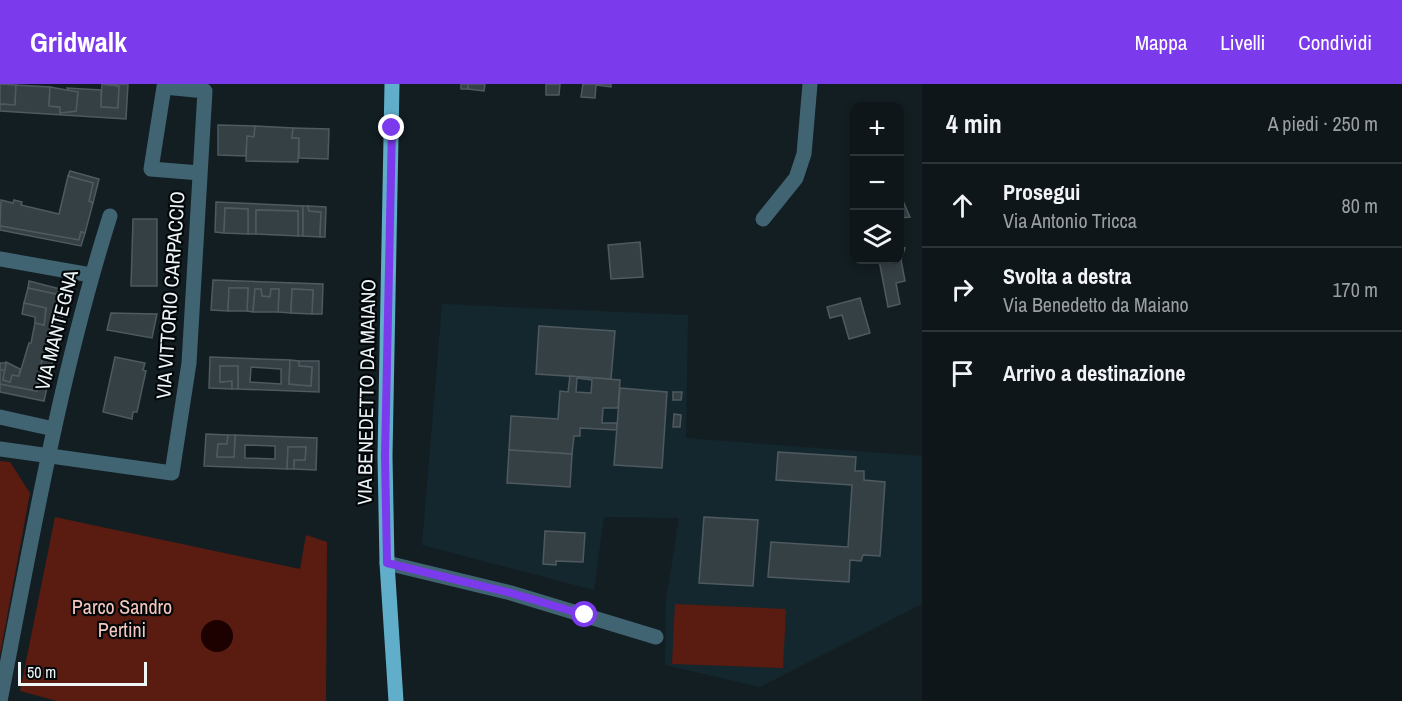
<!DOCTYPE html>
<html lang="it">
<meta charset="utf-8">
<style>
body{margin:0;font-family:"Archivo Narrow",sans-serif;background:#171f23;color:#f1f3f6}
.controls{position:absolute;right:18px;top:18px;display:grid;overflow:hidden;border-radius:12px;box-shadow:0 3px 9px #0003}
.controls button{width:54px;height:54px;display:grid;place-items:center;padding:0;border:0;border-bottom:2px solid #2e3539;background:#0e161a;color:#f1f3f6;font:30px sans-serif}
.scale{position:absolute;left:18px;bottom:15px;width:129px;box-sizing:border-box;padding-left:6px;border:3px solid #edf5f7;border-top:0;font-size:16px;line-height:21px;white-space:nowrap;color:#edf5f7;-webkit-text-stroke:4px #040709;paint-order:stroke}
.stop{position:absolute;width:18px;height:18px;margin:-14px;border:4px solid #7c3aed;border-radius:50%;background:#fff}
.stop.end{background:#7c3aed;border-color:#fff;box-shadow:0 2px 6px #0008}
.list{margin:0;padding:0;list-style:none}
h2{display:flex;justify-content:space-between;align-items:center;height:78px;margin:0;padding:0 24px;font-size:26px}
h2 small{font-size:20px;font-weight:400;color:#9b9fa2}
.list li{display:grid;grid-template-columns:39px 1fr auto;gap:18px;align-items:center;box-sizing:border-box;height:84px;padding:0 24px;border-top:2px solid #2e3539}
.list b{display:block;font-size:22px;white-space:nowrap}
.list p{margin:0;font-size:20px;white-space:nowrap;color:#9b9fa2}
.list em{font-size:20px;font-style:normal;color:#9b9fa2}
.icon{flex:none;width:33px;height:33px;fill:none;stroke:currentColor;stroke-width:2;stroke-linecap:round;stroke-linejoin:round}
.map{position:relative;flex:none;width:922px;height:617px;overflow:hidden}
header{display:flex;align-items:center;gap:36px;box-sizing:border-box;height:84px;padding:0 30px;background:#7c3aed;color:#fff}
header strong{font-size:28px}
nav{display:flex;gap:33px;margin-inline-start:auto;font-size:21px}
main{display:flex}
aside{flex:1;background:#0e161a}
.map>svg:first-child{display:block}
.built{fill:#15272e}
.green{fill:#5a1b11}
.water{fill:#1d0000}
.building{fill:#354045;stroke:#4e5a5f;stroke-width:1.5;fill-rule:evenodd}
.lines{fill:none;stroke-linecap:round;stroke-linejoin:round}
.minor{stroke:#416472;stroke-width:15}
.major{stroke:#60aeca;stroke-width:15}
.route{stroke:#7c3aed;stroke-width:8}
.labels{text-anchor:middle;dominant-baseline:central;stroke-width:4.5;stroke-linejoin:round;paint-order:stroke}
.street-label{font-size:20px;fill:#edf5f7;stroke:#040709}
.park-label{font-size:20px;fill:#f4c8be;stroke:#040709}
</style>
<header>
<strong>Gridwalk</strong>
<nav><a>Mappa</a><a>Livelli</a><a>Condividi</a></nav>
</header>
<main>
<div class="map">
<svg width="922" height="617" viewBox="0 0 922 617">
<rect width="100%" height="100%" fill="#131e22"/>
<path class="built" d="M442,220L688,231L686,354L922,372V520L760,603L665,581L666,516L679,434L604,433L594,506L422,461Z"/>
<g class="green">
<path d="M0,377L10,378L30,409L0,571Z"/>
<path d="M55,433L300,485L306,451L327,458L326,617H57L20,607Z"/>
<path d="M675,520L786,525L783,584L672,580Z"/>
</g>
<circle class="water" cx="217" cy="552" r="16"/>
<g class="building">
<path d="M0,0L16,1L15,21L0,20Z"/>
<path d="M102,0L119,2L118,24L101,23Z"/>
<path d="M102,0H128L126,35L0,27V20L15,21L16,1L50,3L49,22L60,23V29L76,27L78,8L68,7L67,4L101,6V23L118,24L119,2Z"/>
<rect x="461" y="0" width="7" height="5"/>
<path d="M468,0H485L484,7L468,5Z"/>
<path d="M546,0H560L559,11H546Z"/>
<path d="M583,0H611V3L596,1L595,14L581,13Z"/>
<path d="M50,3L78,8L76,27L60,29V23L49,22Z"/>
<path d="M218,41L255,42L254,53L247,52L246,72L218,71Z"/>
<path d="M255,42L293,44L292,54H299L298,78L246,77L247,52L254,53Z"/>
<path d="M293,44L329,45L328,75L299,74V54H292Z"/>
<path d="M70,87L99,95L93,119L89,117L93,99L68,92Z"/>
<path d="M68,92L93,99L89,117L93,119L85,149L81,148L79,156L0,142L1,116L13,119L14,116L22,118L21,121L59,130Z"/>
<path d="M903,117L910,133L900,134V118Z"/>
<path d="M216,118L303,122V152H298V127L256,126V150H248V125L225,124L224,149L215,148Z"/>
<path d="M303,122H308L309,127L321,128L320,153L303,152Z"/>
<path d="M308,122L326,123L325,153H320L321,128L309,127Z"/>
<path d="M225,124L248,125V150L224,149Z"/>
<path d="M256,126L298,127V152L256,150Z"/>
<path d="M133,135H157V202H131Z"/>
<path d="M0,142L79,156L81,148L85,149L81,162L0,146Z"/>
<path d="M640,158L643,193L611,195L608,161Z"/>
<path d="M900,162L905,164L901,176L905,197L896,199L900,220L888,223L879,176H900Z"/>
<path d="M213,196L323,200L322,230H312L313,206L292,205L291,229L278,228L279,205H271L270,213L262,212L261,205H255L253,228L247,227L248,204H229L228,227L211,226Z"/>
<path d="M29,197L68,207L44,317L0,308V300L37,307L42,275H46L50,251H52L60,211L28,204Z"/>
<path d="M28,204L60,211L52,251H50L46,275H42L37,307L0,300V286H5L3,296L10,298L12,291L19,292L29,259H31L35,239L44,241L46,224L24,219Z"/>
<path d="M229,204H248L247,227H228Z"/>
<path d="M255,205H261L262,212L270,213L271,205H279L278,228H253Z"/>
<path d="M292,205L313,206L312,230L291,229Z"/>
<path d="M860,214L870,249L849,255L842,231L830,234L827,223Z"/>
<path d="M24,219L46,224L44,241L35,239V233L22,230Z"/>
<path d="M111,229L157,230L152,254L107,246Z"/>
<path d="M539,242L615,247L611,295L536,290Z"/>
<path d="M115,273L145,279L143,286L146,287L137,328H133L132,335L103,328Z"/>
<path d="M210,273L290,276L289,300L311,302L312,283L299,282V277H319V308L238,305V282H220V298L232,297V305L209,304ZM251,283L281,285V300L250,298Z"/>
<path d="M290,276L299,277V282L312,283L311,302L289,300Z"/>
<path d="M6,278L20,285L19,292L12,291L10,298L3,296Z"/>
<path d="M0,279H6L5,286H0Z"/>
<path d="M220,282H238V305H232V297L220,298Z"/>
<path d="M570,292L620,296L618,324H603L602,339H617V346L580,344V352H574L572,370L509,366L511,332L558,335L560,307L568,308ZM577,294L592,296L591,309L576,308Z"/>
<path d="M620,304L667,308L662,384L614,381Z"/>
<path d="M673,308H682L681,316H673Z"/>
<path d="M674,330L681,331L680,343H673Z"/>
<path d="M206,350L228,351L227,360H218L217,373H234L235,351L317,354L316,386L294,385V376H305L306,363H288L287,385L204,382ZM245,361L275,362V375L245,374Z"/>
<path d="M228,351H235L234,373H217L218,360H227Z"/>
<path d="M288,363H306L305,376H294V385H287Z"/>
<path d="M509,366L572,370L570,403L507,399Z"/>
<path d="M778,368L856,373L855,387H864V396L885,398L880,472L863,471L861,477L850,476L849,498L768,493L771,458L848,463L852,401L776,396Z"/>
<path d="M704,433L758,436L753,502L699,499Z"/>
<path d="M545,447L585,449L583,478L556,477V481L543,480Z"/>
</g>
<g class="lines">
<g class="minor">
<path d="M763,135L796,94L804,70L810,0"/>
<path d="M0,175L91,191"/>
<path d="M0,333L54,345"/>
<path d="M0,365L172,389L189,279L205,7L164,3L151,85L200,89"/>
<path d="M387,479L511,509L656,553"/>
<path d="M0,617C32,454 60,290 110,132"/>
</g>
<path class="major" d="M392,0L385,372L387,479L396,617"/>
</g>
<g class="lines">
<path class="route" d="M392,44L385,372L387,479L511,509L585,531"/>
</g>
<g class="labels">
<g class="street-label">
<text transform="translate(170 211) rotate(-86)">VIA VITTORIO CARPACCIO</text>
<text transform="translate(56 246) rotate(-76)">VIA MANTEGNA</text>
<text transform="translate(366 308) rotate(-89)">VIA BENEDETTO DA MAIANO</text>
</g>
<g class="park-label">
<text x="122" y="522">Parco Sandro<tspan x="122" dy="23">Pertini</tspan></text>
</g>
</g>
</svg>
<div class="controls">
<button>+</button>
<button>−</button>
<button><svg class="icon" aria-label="layers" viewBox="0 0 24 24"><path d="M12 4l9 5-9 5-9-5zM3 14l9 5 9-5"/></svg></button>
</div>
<div class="scale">50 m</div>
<div class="stop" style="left:585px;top:531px"></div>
<div class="stop end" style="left:392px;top:44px"></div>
</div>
<aside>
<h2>4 min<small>A piedi · 250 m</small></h2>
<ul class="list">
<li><svg class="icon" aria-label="ahead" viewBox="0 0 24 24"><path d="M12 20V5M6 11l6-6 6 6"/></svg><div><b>Prosegui</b><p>Via Antonio Tricca</p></div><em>80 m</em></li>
<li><svg class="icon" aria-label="right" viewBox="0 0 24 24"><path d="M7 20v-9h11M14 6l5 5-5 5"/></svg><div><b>Svolta a destra</b><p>Via Benedetto da Maiano</p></div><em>170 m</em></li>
<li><svg class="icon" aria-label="arrive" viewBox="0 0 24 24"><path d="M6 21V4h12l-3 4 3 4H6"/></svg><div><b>Arrivo a destinazione</b></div></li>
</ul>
</aside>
</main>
